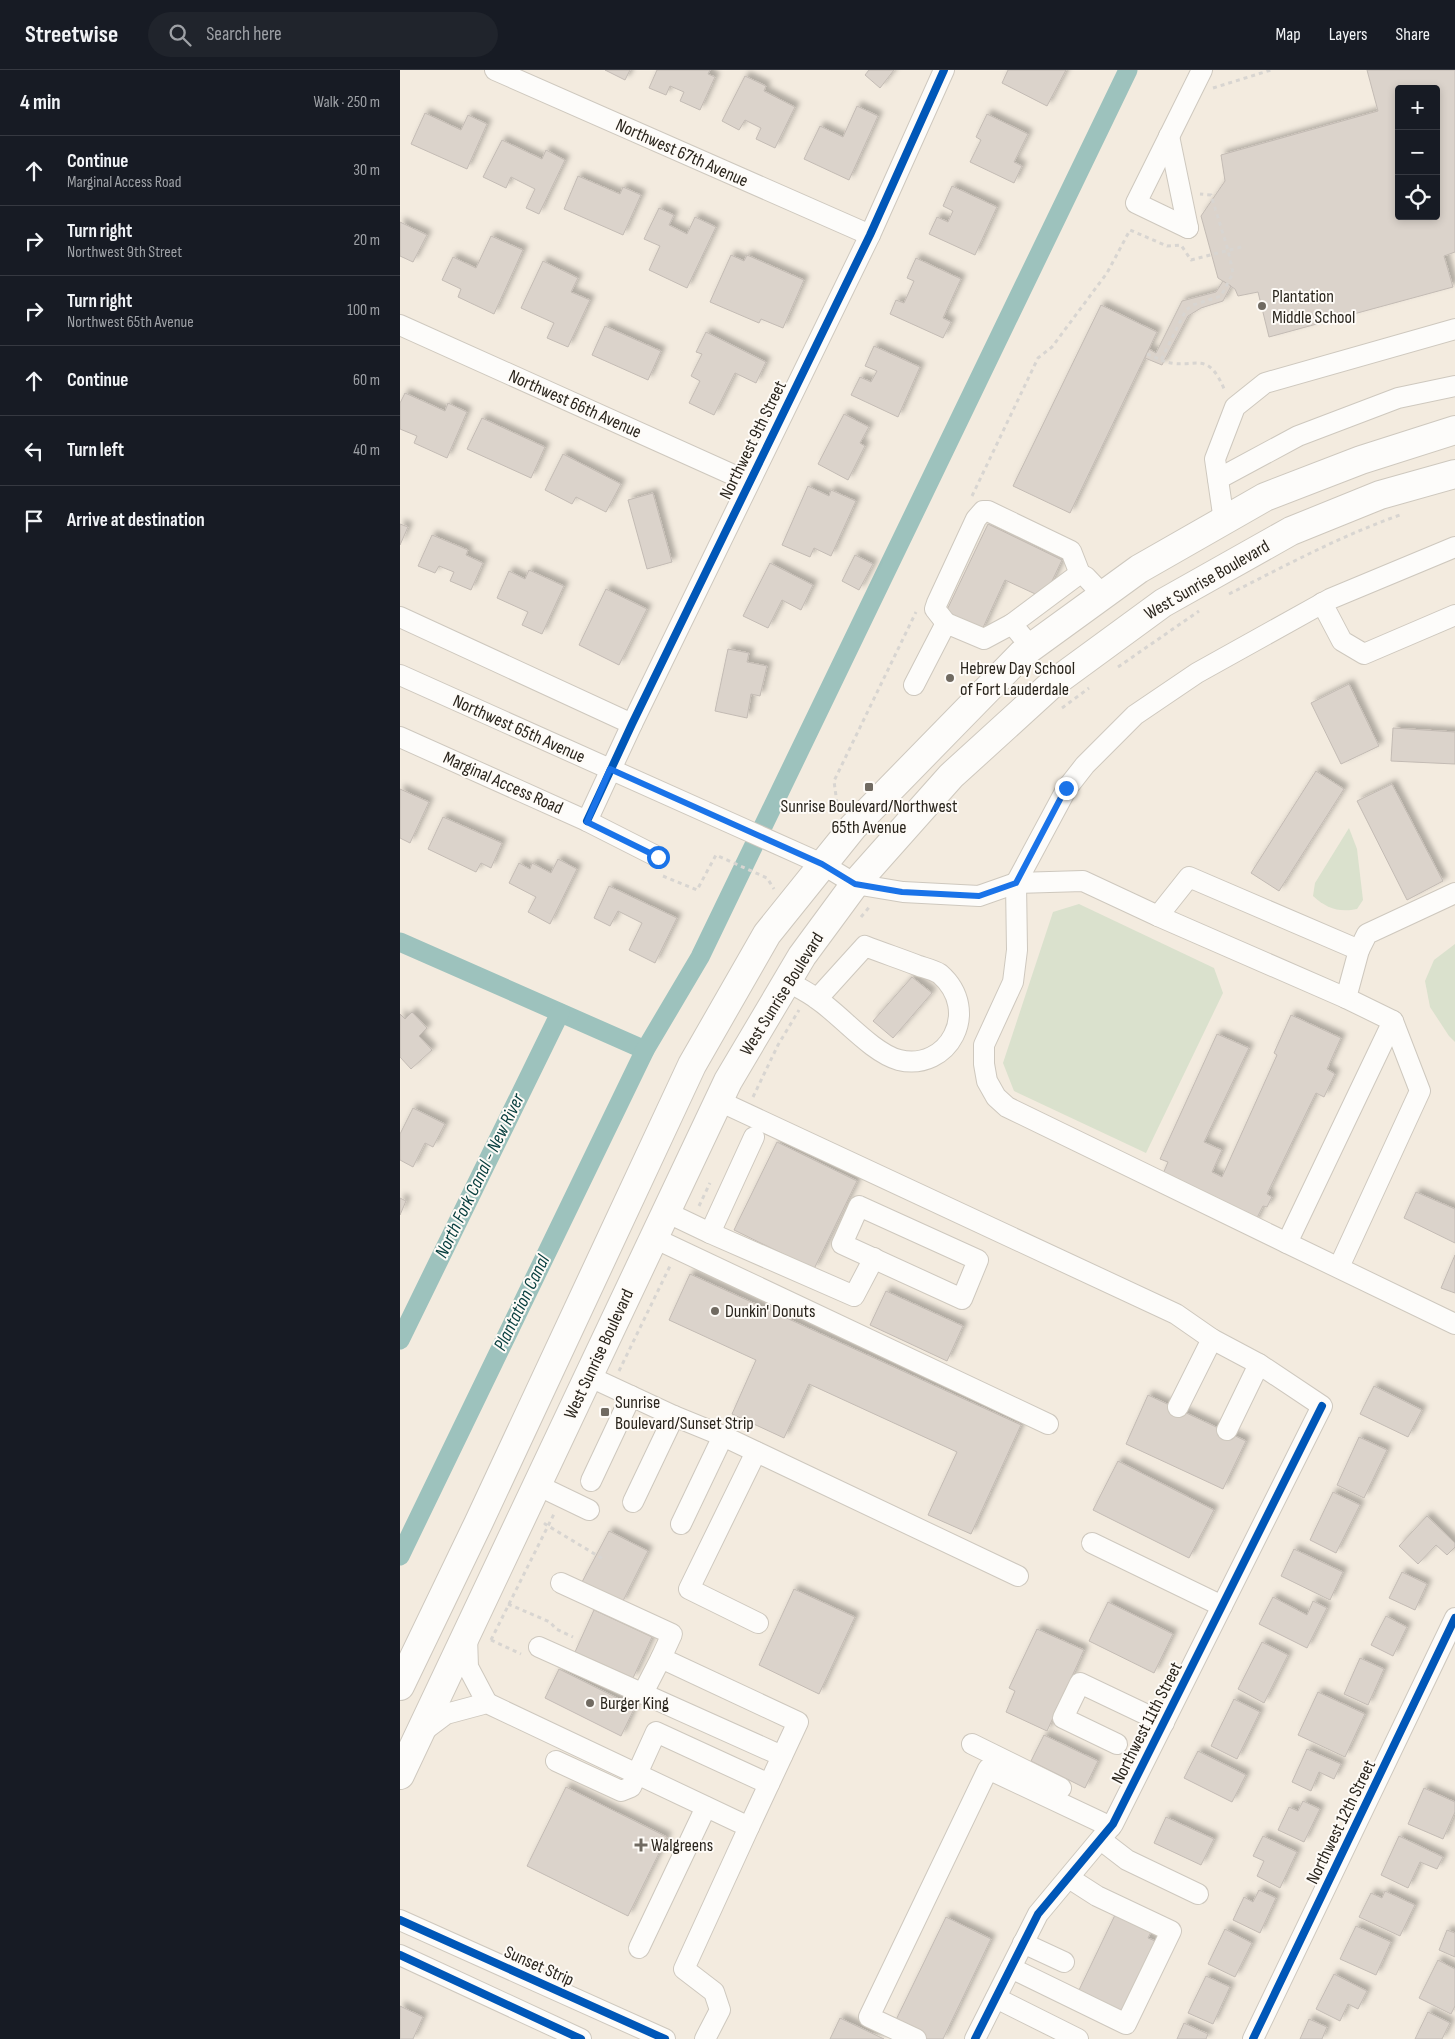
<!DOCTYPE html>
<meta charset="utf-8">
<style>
body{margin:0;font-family:"Sofia Sans Condensed",sans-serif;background:#20242c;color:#f1f3f6}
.controls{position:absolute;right:15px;top:15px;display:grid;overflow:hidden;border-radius:5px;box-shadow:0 2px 8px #0003}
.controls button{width:45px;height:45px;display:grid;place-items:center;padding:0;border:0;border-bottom:1px solid #363941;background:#171b24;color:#f1f3f6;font:25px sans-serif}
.stop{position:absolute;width:15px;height:15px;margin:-11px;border:4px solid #1a73e8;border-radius:50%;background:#fff}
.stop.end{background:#1a73e8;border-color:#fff;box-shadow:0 1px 5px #0008}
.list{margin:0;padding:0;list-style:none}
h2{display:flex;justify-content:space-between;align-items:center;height:65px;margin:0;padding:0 20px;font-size:21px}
h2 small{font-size:16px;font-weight:400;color:#9ea1a6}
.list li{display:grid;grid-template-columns:32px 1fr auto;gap:15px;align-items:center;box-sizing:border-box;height:70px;padding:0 20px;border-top:1px solid #363941}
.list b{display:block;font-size:19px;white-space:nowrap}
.list p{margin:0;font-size:16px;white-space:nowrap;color:#9ea1a6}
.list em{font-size:16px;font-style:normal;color:#9ea1a6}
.icon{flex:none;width:28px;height:28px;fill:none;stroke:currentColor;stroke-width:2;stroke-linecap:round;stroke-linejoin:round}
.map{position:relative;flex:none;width:1055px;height:1969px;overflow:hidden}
header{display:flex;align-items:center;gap:30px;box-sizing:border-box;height:70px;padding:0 25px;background:#171b24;border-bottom:1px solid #363941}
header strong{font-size:24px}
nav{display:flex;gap:28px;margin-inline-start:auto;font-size:18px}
.search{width:350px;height:45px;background:#20242c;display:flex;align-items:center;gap:12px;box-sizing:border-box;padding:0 18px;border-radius:28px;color:#9ea1a6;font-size:19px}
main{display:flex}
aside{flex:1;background:#171b24}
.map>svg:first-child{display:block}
.green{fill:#dae1cd}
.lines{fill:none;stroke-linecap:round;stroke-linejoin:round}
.canal{stroke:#9dc2bd;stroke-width:19}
.building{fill:#dbd3cb;stroke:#c3bbb4;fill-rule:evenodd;filter:url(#shadow)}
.minor-casing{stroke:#cec8be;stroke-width:22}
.highway-casing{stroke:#cec8be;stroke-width:30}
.path{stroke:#d8d5d1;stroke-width:3;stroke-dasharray:4 4;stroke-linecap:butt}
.minor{stroke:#fdfcfa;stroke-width:20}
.highway{stroke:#fdfcfa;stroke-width:28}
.cycleway-casing{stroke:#fefbf7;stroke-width:11}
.cycleway{stroke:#0057b8;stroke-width:8}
.route{stroke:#1a73e8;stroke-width:6}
.poi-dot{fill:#706a61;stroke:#fefbf7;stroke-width:2}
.labels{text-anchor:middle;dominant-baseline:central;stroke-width:4;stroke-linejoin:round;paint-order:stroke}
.street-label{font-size:18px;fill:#2a251d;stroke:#fefbf7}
.poi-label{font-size:18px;fill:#2a251d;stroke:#fefbf7;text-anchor:start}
.water-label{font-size:19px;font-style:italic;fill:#063d3d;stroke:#fefbf7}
</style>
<header>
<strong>Streetwise</strong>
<div class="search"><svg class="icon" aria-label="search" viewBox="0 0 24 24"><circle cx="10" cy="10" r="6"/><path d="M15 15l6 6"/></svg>Search here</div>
<nav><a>Map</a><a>Layers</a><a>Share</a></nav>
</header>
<main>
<aside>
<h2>4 min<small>Walk · 250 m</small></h2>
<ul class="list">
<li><svg class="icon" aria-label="ahead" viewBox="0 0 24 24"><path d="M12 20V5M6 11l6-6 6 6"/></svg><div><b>Continue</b><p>Marginal Access Road</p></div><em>30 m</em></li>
<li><svg class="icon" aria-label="right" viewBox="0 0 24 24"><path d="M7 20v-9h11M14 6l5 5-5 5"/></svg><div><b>Turn right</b><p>Northwest 9th Street</p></div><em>20 m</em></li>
<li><svg class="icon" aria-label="right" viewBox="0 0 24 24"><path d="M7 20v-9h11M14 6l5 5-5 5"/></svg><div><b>Turn right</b><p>Northwest 65th Avenue</p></div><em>100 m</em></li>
<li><svg class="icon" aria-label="ahead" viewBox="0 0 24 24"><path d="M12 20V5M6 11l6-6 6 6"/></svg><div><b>Continue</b></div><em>60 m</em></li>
<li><svg class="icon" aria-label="left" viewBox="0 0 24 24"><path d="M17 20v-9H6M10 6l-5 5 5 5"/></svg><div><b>Turn left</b></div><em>40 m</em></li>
<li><svg class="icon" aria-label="arrive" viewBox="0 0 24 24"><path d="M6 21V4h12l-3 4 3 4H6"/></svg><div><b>Arrive at destination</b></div></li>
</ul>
</aside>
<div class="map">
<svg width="1055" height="1969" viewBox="0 0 1055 1969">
<defs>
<filter id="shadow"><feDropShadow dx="4.5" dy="-4.5" stdDeviation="2.5" flood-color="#0004"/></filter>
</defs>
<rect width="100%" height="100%" fill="#f3ebdf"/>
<g class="green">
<path d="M949,758L957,779L963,830L957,839C939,843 926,838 913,826L915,813Z"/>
<path d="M679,834L814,898L823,923L746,1083L614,1021L603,993L653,842Z"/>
<path d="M1055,874V972L1049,966L1030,937L1025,911L1034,890Z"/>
</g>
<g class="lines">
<g class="canal">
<path d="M0,872L245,980"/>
<path d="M0,1270L160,943"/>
<path d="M0,1486L245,980L300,887L728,0"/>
</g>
</g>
<g class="building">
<path d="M205,0H230L225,10Z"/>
<path d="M257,0H310L308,4L315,7L300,40L280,31L284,22L270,16L266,25L249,18Z"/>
<path d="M469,0H494L480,18L465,5Z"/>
<path d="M608,0H666L647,36L602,13Z"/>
<path d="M967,0H1055V182L1044,186L1053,217L869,267L858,222L838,226L835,219L818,208L801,146L825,111L821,85L978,41ZM999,19H1036V146H999Z"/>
<path d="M345,6L366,16L364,21L395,37L375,78L356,69L361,58L345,50L339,60L322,51Z"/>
<path d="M457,36L478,46L449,110L404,89L420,56L443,67Z"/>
<path d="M25,43L61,60L68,45L87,54L67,99L11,74Z"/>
<path d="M587,44L628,64L614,92L622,96L614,113L570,92L581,70L576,67Z"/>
<path d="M102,70L142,89L146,80L165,90L139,144L126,138L135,119L111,107L106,118L83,107Z"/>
<path d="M178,106L220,124L223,117L241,125L223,165L164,139Z"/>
<path d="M552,116L597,137L575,185L529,164L537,147L548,152L553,141L543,136Z"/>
<path d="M259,138L274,145L269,155L287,164L295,147L316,157L287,218L249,200L260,176L244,169Z"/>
<path d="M0,152L27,165L13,192L0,186Z"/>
<path d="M91,166L123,180L94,244L58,227L61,219L42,210L53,187L76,198Z"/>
<path d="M331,185L344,191L347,185L404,210L383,258L361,249L359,253L310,232Z"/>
<path d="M516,188L561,209L543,248L551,252L543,268L490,244L496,230L504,233L514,211L507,208Z"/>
<path d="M143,191L178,208L171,222L190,230L168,277L147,268L154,253L121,238Z"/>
<path d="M823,211L831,216L823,231L801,238L788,246L762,295L745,288L749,279L756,283L782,231L816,222Z"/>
<path d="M701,235L757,262L670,443L613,416Z"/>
<path d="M205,256L261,281L248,310L192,285Z"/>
<path d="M306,262L366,292L356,313L335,303L314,345L289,333L300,311L291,306L302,284L296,282Z"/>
<path d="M474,276L520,297L498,347L451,325L460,307L471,312L477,301L465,296Z"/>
<path d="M5,323L45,341L48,333L67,342L47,388L14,373L17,366L0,359V333Z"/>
<path d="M444,344L469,357L460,373L465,376L448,410L418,394Z"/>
<path d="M82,348L145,377L131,408L67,379Z"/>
<path d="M163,384L221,414L206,442L176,427L172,434L145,420Z"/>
<path d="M408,416L429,426L431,420L456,431L431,486L414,478L410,487L382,475Z"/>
<path d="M253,423L272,492L247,499L228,430Z"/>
<path d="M0,454L8,457L0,475Z"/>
<path d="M588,454L662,490L644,528L605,510L581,562L545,544Z"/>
<path d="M32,465L68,480L66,485L83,493L71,520L50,511L54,502L39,496L35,503L18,496Z"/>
<path d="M455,485L473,494L459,520L442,511Z"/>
<path d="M370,493L413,515L401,540L382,530L368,558L343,546Z"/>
<path d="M129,500L164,516L142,564L122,555L128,542L97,528L109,501L125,509Z"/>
<path d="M206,519L247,539L219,595L179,575Z"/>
<path d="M328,579L349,583L347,592L367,596L360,626L351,624L347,648L315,641Z"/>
<path d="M949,614L979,676L941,694L911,633Z"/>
<path d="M993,658L1055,662V694L991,691Z"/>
<path d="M916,701L944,719L879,821L851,803Z"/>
<path d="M992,714L1043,811L1007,830L957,731Z"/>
<path d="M0,719L29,732L10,773L0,768Z"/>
<path d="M43,747L102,773L91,798L81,793L76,802L28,779Z"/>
<path d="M158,789L177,799L150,854L128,842L136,827L109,813L119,793L130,799L132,793L151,803Z"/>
<path d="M209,816L277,848L255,893L229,880L242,853L218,841L210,856L194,848Z"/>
<path d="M512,907L532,923L493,968L473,951Z"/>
<path d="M12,942L27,958L19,966L32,980L11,999L0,987V944L5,949Z"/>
<path d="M891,945L941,968L927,999L935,1004L924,1027L916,1023L867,1124L872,1127L867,1137L863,1136L854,1154L762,1106L768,1092L760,1089L817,964L849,978L804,1072L822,1080L812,1102L822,1107L877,985L874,983Z"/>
<path d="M13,1038L45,1054L33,1077L25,1073L13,1097L0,1090V1064Z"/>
<path d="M377,1072L457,1111L414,1199L334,1160Z"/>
<path d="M1016,1122L1055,1139V1173L1004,1148Z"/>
<path d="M0,1128L6,1131L0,1145Z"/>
<path d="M1055,1185V1223L1041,1218Z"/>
<path d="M290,1204L621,1355L571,1464L528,1445L557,1382L409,1314L384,1368L332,1344L356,1290L269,1250Z"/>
<path d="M486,1221L563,1256L547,1291L470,1255Z"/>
<path d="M974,1316L1022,1340L1008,1367L960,1344Z"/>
<path d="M748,1325L846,1371L823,1419L726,1374Z"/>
<path d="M959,1367L987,1380L964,1428L937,1415Z"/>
<path d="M718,1391L814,1440L789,1488L693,1440Z"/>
<path d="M933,1422L960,1435L936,1483L910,1470Z"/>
<path d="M1027,1446L1055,1473V1477L1047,1485L1036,1475L1018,1494L999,1476Z"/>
<path d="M209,1461L248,1481L222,1533L182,1512Z"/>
<path d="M894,1479L943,1502L930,1530L881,1506Z"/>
<path d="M1002,1502L1027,1514L1015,1540L989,1528Z"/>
<path d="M394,1519L455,1547L419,1624L359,1595Z"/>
<path d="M873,1527L907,1545L913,1531L927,1538L907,1578L859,1554Z"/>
<path d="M708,1532L773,1564L754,1603L689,1571Z"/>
<path d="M194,1540L252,1567L233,1608L175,1582Z"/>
<path d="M986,1546L1007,1557L993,1586L971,1575Z"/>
<path d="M637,1559L684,1580L647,1661L606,1642L615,1621L609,1618Z"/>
<path d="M862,1572L888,1585L864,1633L838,1619Z"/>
<path d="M960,1588L984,1599L968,1635L944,1624Z"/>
<path d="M159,1599L235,1637L221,1666L145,1628Z"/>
<path d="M918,1622L965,1644L945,1687L898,1665Z"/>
<path d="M834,1629L860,1642L837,1689L811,1676Z"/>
<path d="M644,1665L698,1691L685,1718L631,1691Z"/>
<path d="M907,1679L941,1694L934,1709L919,1702L911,1721L892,1712Z"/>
<path d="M798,1681L846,1705L832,1732L784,1708Z"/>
<path d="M166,1717L267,1767L228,1846L127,1796Z"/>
<path d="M1024,1718L1055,1732V1742L1043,1769L1008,1754Z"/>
<path d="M903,1731L920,1739L904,1772L878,1760L889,1737L898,1741Z"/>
<path d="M766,1747L814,1769L801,1795L754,1773Z"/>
<path d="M863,1766L897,1782L880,1818L857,1806L864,1791L853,1786Z"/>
<path d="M999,1766L1043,1787L1037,1799L1020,1792L1008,1818L981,1805Z"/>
<path d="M859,1820L876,1828L860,1863L833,1850L844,1827L853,1832Z"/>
<path d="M985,1821L1015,1835L1000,1866L959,1847L971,1823L982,1828Z"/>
<path d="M715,1845L751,1862L748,1868L760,1873L724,1950L679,1920Z"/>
<path d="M546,1847L591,1869L543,1969H524L494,1954Z"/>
<path d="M956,1856L991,1872L976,1905L940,1889Z"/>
<path d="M825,1859L852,1873L835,1907L808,1894Z"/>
<path d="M1047,1860L1055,1863V1887L1039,1880Z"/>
<path d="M1038,1890L1055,1899V1936L1051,1944L1019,1928Z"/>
<path d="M934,1904L967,1921L958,1939L948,1934L940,1951L916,1939Z"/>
<path d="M806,1906L830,1917L813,1954L788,1943Z"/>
<path d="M0,1936L23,1947L13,1969H0Z"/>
<path d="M1028,1942L1050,1953L1042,1969H1015Z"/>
<path d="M440,1948L484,1969H430Z"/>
<path d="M909,1949L927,1957L922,1969H900Z"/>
<path d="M784,1953L808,1964L806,1969H777Z"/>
</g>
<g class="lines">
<defs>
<g id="minor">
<path d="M95,0L470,165"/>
<path d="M769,66L788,158"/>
<path d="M788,158L736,133L802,0"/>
<path d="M0,255L349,412"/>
<path d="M818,409L898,366L998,328L1055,316"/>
<path d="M824,451L815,389L835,337L865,313L1055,259"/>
<path d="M922,533L942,571L964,584L1055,545"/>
<path d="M0,547L232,654"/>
<path d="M546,553L535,539L537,533L576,449L583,441H588L671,481L680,504"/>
<path d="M631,577L612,554L675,507L680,504L686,507L703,525"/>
<path d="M0,605L422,794L455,814L503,822L579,826L616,813L683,811L758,846L946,928L993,951L1020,1021L939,1197"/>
<path d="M514,615L546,553L584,569L612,554"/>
<path d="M0,667L187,751L258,787"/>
<path d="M187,751L232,654L470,165L544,0"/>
<path d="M758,846L789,807L959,880L946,928"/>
<path d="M959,880L967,864L1055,823"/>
<path d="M387,911C397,917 408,922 417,929C441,945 472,983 499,990C548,1002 582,941 540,904C534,900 525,898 519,896C501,889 483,883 465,876L417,929"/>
<path d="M993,951L887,1173L1055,1254"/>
<path d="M319,1031L776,1244L812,1269"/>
<path d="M459,1136L578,1190L562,1229L442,1174Z"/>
<path d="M266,1142L310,1163L354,1067"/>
<path d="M310,1163L454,1226L474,1188"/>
<path d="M254,1168L648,1354"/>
<path d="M887,1173L607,1037L596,1027L587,1011L584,994V975L613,912L617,880L616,813L667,718L685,695L735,645L797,603L930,529L1055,477"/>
<path d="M188,1306L274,1346L323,1366L618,1506"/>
<path d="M778,1337L812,1269L859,1294L827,1360"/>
<path d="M356,1382L289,1519L358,1553"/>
<path d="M191,1411L231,1326"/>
<path d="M137,1415L189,1440"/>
<path d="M233,1432L274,1346"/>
<path d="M281,1454L323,1366"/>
<path d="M692,1473L822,1536"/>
<path d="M161,1513L272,1564L261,1588"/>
<path d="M67,1567L68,1597L87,1633"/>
<path d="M139,1577L382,1686"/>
<path d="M243,1623L261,1588L398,1652L349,1757"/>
<path d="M22,1662L46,1644L87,1633L349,1757L284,1899L314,1922L320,1940L305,1969"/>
<path d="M572,1674L661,1718"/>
<path d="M717,1674L663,1648L680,1613L764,1653"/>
<path d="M156,1691L221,1721L231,1717L256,1662L369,1714"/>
<path d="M701,1770L727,1790L798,1824"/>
<path d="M0,1850L265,1969"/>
<path d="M623,1873L664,1892"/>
<path d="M239,1878L306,1737"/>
<path d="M0,1885L181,1969"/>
<path d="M611,1898L726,1954L771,1861L697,1826L669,1808"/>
<path d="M596,1928L678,1969"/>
<path d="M516,1969L469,1947L588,1699L711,1757"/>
<path d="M575,1969L638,1844L713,1754L922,1336L859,1294"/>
<path d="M853,1969L1055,1548"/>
</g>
<g id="highway">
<path d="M0,1616L78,1454L292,995L367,864L453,757L622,584L739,499L865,427L961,390L1055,360"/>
<path d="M0,1705L328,1011L402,886L455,814L551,706L651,615L763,533L891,461L980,425L1055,404"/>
</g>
</defs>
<use href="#minor" class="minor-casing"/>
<use href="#highway" class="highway-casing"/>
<g class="path">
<path d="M813,18L871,0"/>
<path d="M747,284L761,290L786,240L793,235L821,226L833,203L828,180L811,125L800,124"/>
<path d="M761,290C794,303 806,275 825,321"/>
<path d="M572,426L638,288L652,277L707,203L730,160L767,176L781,175L791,190L845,176"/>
<path d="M829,524C885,496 940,466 1000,445"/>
<path d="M718,597L799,541"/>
<path d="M662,638L689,618"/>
<path d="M438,741L434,711L516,542"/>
<path d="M263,806L297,820L316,785L367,808L374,819"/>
<path d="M461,847L471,835"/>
<path d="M353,1027L378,975L399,940"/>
<path d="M299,1136L310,1113"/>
<path d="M219,1301L270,1196"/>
<path d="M146,1453L145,1454L203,1489"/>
<path d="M108,1534L150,1552L156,1559L173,1567"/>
<path d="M91,1570L154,1444"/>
<path d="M91,1570L121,1584"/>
</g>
<use href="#minor" class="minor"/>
<use href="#highway" class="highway"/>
<defs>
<g id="cycleway">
<path d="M187,751L232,654L470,165L544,0"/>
<path d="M0,1850L265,1969"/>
<path d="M0,1885L181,1969"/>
<path d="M575,1969L638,1844L713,1754L922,1336"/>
<path d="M853,1969L1055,1548"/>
</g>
</defs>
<use href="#cycleway" class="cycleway-casing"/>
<use href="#cycleway" class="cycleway"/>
</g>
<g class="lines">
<path class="route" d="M258,787L187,752L210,699L422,794L455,814L502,822L579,826L616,813L666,718"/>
</g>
<g class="poi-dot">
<circle cx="862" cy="236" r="5"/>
<circle cx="550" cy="608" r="5"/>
<rect x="464" y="712" width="10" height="10" rx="2.5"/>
<circle cx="315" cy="1241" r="5"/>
<rect x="200" y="1337" width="10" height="10" rx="2.5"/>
<circle cx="190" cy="1633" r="5"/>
<path d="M238.5 1767.5h5v5h5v5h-5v5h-5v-5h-5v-5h5z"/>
</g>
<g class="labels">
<g class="street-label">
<text transform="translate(282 83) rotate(24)">Northwest 67th Avenue</text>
<text transform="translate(175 334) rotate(24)">Northwest 66th Avenue</text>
<text transform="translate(353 370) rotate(-64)">Northwest 9th Street</text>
<text transform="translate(807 510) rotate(-30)">West Sunrise Boulevard</text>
<text transform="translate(119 659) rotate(24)">Northwest 65th Avenue</text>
<text transform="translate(103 713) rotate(24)">Marginal Access Road</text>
<text transform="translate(382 924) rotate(-58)">West Sunrise Boulevard</text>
<text transform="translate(199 1284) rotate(-65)">West Sunrise Boulevard</text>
<text transform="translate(747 1653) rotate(-63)">Northwest 11th Street</text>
<text transform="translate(941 1752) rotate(-64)">Northwest 12th Street</text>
<text transform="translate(139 1896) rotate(24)">Sunset Strip</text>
</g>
<g class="poi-label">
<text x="872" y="226">Plantation<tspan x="872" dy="21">Middle School</tspan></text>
<text x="560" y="598">Hebrew Day School<tspan x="560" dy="21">of Fort Lauderdale</tspan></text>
<text x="469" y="736" text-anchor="middle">Sunrise Boulevard/Northwest<tspan x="469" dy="21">65th Avenue</tspan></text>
<text x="325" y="1241">Dunkin' Donuts</text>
<text x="215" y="1332">Sunrise<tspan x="215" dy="21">Boulevard/Sunset Strip</tspan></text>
<text x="200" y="1633">Burger King</text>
<text x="251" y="1775">Walgreens</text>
</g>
<g class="water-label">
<text transform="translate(80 1106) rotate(-64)">North Fork Canal - New River</text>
<text transform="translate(122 1233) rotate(-64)">Plantation Canal</text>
</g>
</g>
</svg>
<div class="controls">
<button>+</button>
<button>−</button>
<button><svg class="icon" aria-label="locate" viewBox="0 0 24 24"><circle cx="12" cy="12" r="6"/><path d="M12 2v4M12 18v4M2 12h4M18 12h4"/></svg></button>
</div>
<div class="stop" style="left:258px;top:787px"></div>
<div class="stop end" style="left:666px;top:718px"></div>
</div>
</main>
